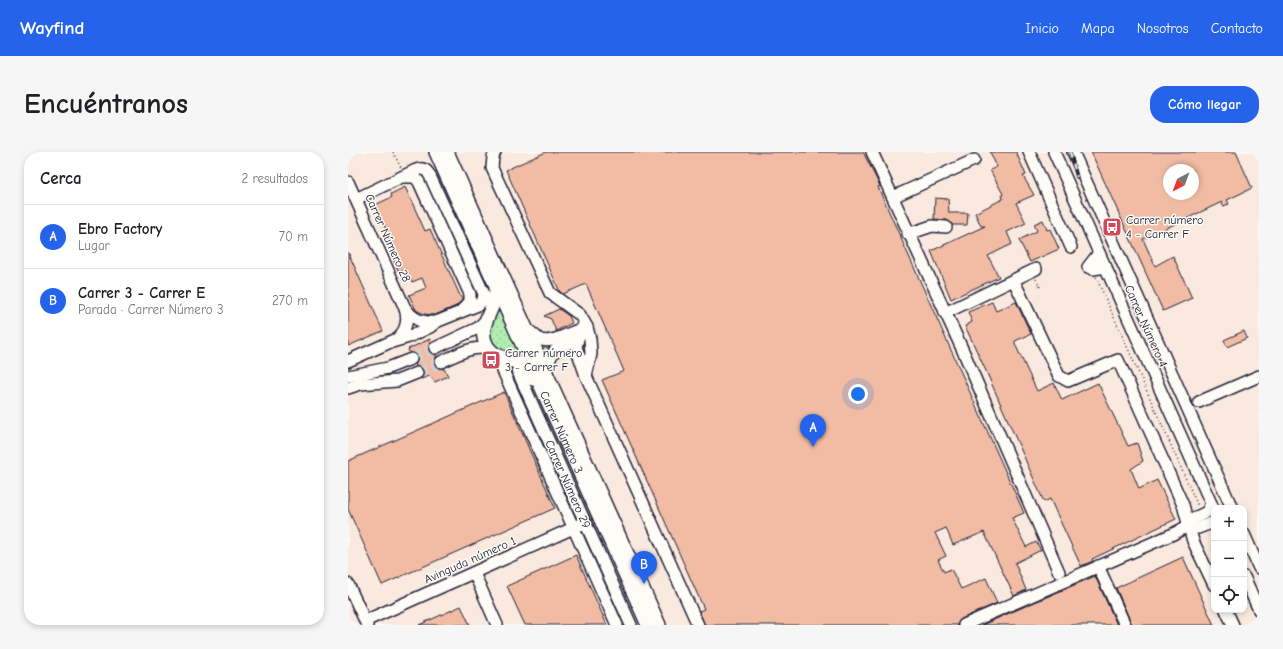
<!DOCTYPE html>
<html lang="es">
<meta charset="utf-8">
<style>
body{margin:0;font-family:"Comic Neue",sans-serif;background:#f6f6f6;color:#202124}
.controls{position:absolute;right:12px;bottom:12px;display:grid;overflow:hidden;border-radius:8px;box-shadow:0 2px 6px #0003}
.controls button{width:36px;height:36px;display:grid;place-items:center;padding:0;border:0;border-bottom:1px solid #e0e0e0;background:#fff;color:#202124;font:20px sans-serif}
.compass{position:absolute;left:815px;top:12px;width:36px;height:36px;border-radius:50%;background:#fff;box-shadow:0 2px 6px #0003;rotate:221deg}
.you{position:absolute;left:510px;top:242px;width:14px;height:14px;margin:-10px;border:3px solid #fff;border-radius:50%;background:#1a73e8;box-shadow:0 0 0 6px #1a73e833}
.badge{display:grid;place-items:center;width:26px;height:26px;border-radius:50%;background:#2563eb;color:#fff;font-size:13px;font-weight:700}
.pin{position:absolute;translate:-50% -33px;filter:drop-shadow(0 1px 2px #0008)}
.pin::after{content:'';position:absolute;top:21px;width:14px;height:12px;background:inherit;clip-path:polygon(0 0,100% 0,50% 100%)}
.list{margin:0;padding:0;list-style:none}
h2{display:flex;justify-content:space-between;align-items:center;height:52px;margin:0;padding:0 16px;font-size:17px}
h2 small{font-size:13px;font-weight:400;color:#757577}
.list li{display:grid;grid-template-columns:26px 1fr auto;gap:12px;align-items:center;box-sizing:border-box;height:64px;padding:0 16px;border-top:1px solid #e0e0e0}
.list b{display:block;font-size:15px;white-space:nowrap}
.list p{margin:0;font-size:13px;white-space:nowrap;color:#757577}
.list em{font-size:13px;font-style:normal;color:#757577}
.icon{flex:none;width:22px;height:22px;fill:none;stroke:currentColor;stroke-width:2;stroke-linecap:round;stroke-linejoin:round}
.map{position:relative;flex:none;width:911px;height:473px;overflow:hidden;border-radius:16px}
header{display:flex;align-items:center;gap:24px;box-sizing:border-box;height:56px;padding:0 20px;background:#2563eb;color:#fff}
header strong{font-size:19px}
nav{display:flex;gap:22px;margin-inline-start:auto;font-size:14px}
.intro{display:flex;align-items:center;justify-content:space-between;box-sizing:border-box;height:96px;padding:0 24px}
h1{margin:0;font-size:28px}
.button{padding:10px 18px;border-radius:16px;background:#2563eb;color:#fff;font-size:14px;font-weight:700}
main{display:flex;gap:24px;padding:0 24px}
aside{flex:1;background:#fff;border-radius:16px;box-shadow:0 2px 6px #0003}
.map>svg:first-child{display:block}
.built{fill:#f9e9de;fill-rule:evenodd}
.grass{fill:url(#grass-dots);stroke:#6a8876}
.building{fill:#f1bca3;stroke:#22223b;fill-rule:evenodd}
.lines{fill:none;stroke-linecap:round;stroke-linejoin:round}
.minor-tunnel{stroke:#d1d0d1;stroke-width:11;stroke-dasharray:11 5.5;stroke-linecap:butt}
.minor-casing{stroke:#22223b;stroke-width:14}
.major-casing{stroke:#22223b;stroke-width:16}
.path{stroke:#22223b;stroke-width:1.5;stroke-dasharray:1 3;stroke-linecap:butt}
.minor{stroke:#fdfcf7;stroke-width:11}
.major{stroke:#fdfcf7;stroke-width:13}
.rail-casing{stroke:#22223b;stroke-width:3.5}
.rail{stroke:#fdfcf7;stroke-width:2;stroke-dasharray:6;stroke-linecap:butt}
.labels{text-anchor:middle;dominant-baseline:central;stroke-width:3;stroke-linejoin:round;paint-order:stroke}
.poi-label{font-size:12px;fill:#22223b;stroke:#fdfcf7;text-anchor:start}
.street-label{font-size:12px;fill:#22223b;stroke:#fdfcf7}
</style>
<header>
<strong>Wayfind</strong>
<nav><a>Inicio</a><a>Mapa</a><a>Nosotros</a><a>Contacto</a></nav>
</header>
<div class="intro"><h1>Encuéntranos</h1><a class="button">Cómo llegar</a></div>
<main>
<aside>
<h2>Cerca<small>2 resultados</small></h2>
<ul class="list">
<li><span class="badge">A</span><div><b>Ebro Factory</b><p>Lugar</p></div><em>70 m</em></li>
<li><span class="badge">B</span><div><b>Carrer 3 - Carrer E</b><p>Parada · Carrer Número 3</p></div><em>270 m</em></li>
</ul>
</aside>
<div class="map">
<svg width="911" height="473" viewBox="0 0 911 473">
<defs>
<pattern id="grass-dots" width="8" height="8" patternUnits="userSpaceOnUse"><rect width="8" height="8" fill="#b1edb2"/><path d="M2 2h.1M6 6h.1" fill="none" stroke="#98cb9a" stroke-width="1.8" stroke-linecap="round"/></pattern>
</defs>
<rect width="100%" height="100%" fill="#fdfcf7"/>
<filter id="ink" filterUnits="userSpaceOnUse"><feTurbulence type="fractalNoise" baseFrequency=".025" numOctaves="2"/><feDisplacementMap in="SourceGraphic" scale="8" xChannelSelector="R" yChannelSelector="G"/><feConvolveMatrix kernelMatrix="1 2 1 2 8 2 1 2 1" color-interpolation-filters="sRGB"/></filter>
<g filter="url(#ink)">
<path class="built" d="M0,0H911V473H0ZM821,18H845V42H821ZM866,356H896V458H866Z"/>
<path class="grass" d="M150,160H154L171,200L170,203C145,205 134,177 150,160Z"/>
<g class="building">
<path d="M198,0H515L532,34L530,35L676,361L664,366L678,395L688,390L693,398L667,411L678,438L666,444L636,380L605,393L598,376L587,381L598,404L590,408L596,420L603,417L613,437L638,426L649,451L613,467L609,473H357L351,459L356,457L254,228L276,219L238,132L215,142L212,140L158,18Z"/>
<path d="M642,0H668L678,23L675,24L686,43L668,51L678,71L659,80L664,92L640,104L651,125L603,147L583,99L637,74H633L627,61L655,47L654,43L655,42L642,18L649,15Z"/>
<path d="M743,0H888L904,36L879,48L881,52L875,54L874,50L795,87L807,114L825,104L844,146L815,159ZM821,18H845V42H821Z"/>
<path d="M57,35L77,79L82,77L114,148L108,154L87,163L76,162L68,158L61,143L78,136L74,126L64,130L58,117L51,120L40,96L45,93L27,53L44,45L43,42Z"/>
<path d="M587,46L600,47L601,61H620L619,73H605L599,68L586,67Z"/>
<path d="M695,68L699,78L702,77L711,97L682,110L671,88L689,79L686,72Z"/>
<path d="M0,100L35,179L0,194Z"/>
<path d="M644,150L648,159L668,150L683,182L667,189V192L689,239L706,231L714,248L750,231L780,294L789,291L795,309L783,317L791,337L809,328L828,367L744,407L745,409L733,414L702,347L696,350L638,219L617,174L624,170L620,160Z"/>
<path d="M211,157L221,164L224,171L208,179L203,167L196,164Z"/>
<path d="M896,179L899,186L879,195L876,188Z"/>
<path d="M82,187L83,190L80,195L81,199L89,204L86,209L87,213L97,218L100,224L87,230L82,224L73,227L75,218L67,213L70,208L69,204L67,201L61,200L60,197Z"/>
<path d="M156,240L207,356L34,433L0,357V309Z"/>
<path d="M228,403L259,473H177L159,434Z"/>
<path d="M835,405L866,473H784L768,436Z"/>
<path d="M747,424L769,473H634Z"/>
<path d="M113,454L122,473H71Z"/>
</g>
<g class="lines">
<g class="minor-tunnel">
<path d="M63,207L87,196"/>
<path d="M69,221L93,210"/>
</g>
<defs>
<g id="minor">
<path d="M147,0L145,5L144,16L202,141L232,163L239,175L242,187L243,202L238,224"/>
<path d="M524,0L616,201L711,420"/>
<path d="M681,0L723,95"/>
<path d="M706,0L866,358"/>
<path d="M725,0L884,356"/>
<path d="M55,25H67L71,30L122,142V150L114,158"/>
<path d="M0,30L56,154C61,166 59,178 49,187L0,209"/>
<path d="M545,45L626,8"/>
<path d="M8,47L68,18C75,15 79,18 82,24L136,142L135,148L130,153L88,170L82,175L61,185L44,190"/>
<path d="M560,82L584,74L598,75"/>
<path d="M751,101L740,115L745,117L758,115"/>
<path d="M666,129L711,224L720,229L770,208L835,353L845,389L866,433"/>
<path d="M57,156C66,168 73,171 88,170"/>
<path d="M597,161L688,117"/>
<path d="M179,177C183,180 187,184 191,187C203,194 225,178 238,175"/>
<path d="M231,183L228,195L238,224L350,473"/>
<path d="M87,196L130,176L137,169"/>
<path d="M148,203L269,473"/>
<path d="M93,210C109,203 125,192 142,198"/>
<path d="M176,215H171L170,220L283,473"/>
<path d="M198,221C205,186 215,201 233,181"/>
<path d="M0,224L40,216L63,207"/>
<path d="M0,236L12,232L49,229L69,221"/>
<path d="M851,250L911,224"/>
<path d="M840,374L850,376L866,370"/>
<path d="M896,382L911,416"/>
<path d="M750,414L777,473"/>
<path d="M126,421L149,473"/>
<path d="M896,425L911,458"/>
<path d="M0,432L19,473"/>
<path d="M878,458L885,473"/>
<path d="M17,469L232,373"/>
<path d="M616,473L825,382L840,374L846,366L859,360L863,352"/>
</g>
<g id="major">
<path id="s1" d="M88,0L300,473"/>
<path d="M99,0L311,473"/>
<path d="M148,135C150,156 127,173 139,194C147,207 161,205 173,213C178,216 181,222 185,227"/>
</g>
</defs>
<use href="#minor" class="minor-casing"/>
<use href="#major" class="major-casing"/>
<g class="path">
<path d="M45,0L53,16"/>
<path d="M748,125L850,354"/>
<path d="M688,127L692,135"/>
</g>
<use href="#minor" class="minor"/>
<use href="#major" class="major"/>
<defs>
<path id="rail" d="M722,0L729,25"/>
</defs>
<use href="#rail" class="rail-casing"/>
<use href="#rail" class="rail"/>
</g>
</g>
<defs>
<symbol id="bus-square" viewBox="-11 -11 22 22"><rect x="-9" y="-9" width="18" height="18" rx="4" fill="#d1495b" stroke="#fdfcf7"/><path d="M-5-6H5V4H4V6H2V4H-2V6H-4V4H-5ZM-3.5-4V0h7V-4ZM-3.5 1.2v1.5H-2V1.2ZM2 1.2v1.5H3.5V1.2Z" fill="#fff"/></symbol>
</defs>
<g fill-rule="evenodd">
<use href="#bus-square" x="753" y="64" width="22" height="22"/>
<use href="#bus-square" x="132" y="197" width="22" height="22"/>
</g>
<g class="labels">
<g class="poi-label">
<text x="778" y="68">Carrer número<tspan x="778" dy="14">4 - Carrer F</tspan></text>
<text x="157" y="201">Carrer número<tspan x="157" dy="14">3 - Carrer F</tspan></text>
</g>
<g class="street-label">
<text transform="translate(40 86) rotate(66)">Carrer Número 28</text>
<text transform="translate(798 174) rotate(66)">Carrer Número 4</text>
<text stroke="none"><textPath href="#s1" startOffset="307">Carrer Número 3</textPath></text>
<text transform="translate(220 332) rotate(66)">Carrer Número 29</text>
<text transform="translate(122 408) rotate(-24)">Avinguda número 1</text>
</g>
</g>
</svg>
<div class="controls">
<button>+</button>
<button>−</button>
<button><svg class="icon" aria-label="locate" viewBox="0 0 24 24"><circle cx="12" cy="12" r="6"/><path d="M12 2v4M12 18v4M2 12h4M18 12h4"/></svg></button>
</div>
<svg class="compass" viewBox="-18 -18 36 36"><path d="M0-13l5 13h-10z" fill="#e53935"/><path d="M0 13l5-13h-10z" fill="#757577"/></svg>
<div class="you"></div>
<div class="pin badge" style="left:465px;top:295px">A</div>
<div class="pin badge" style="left:296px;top:432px">B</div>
</div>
</main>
